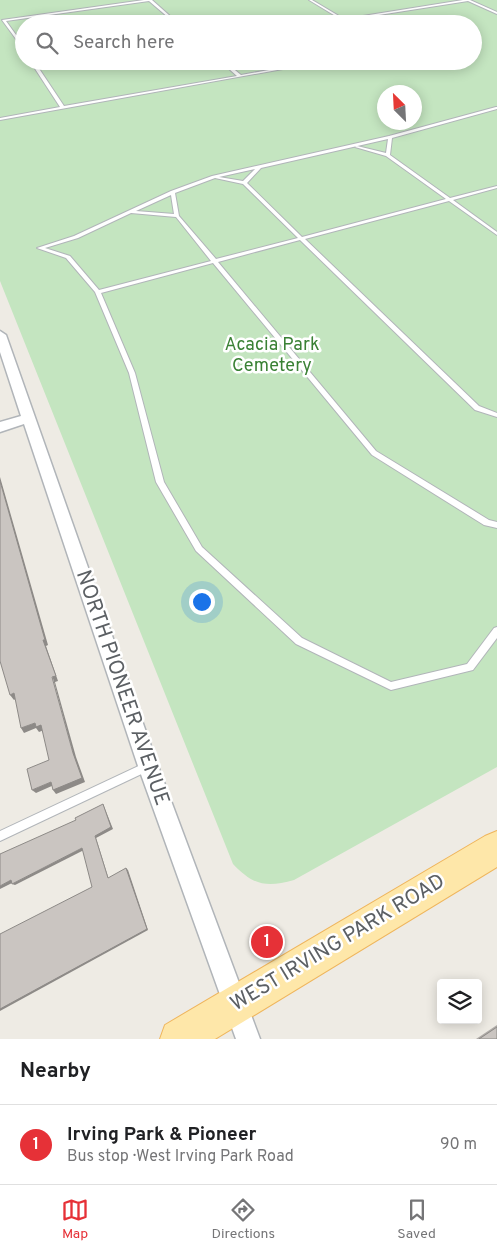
<!DOCTYPE html>
<meta charset="utf-8">
<style>
body{margin:0;font-family:Overpass,sans-serif;background:#f2f2f2;color:#202124}
.controls{position:absolute;right:15px;bottom:15px;display:grid;overflow:hidden;border-radius:5px;box-shadow:0 2px 12px #0003}
.controls button{width:45px;height:45px;display:grid;place-items:center;padding:0;border:0;border-bottom:1px solid #e0e0e0;background:#fff;color:#202124;font:25px sans-serif}
.compass{position:absolute;left:377px;top:85px;width:45px;height:45px;border-radius:50%;background:#fff;box-shadow:0 2px 12px #0003;rotate:336deg}
.you{position:absolute;left:201px;top:601px;width:18px;height:18px;margin:-12px;border:4px solid #fff;border-radius:50%;background:#1a73e8;box-shadow:0 0 0 8px #1a73e833}
.badge{display:grid;place-items:center;width:32px;height:32px;border-radius:50%;background:#e63137;color:#fff;font-size:16px;font-weight:700}
.pin{position:absolute;translate:-50% -50%;border:2px solid #fff;box-shadow:0 1px 5px #0006}
.list{margin:0;padding:0;list-style:none}
h2{display:flex;justify-content:space-between;align-items:center;height:65px;margin:0;padding:0 20px;font-size:21px}
h2 small{font-size:16px;font-weight:400;color:#757577}
.list li{display:grid;grid-template-columns:32px 1fr auto;gap:15px;align-items:center;box-sizing:border-box;height:80px;padding:0 20px;border-top:1px solid #e0e0e0}
.list b{display:block;font-size:19px;white-space:nowrap}
.list p{margin:0;font-size:16px;white-space:nowrap;color:#757577}
.list em{font-size:16px;font-style:normal;color:#757577}
.icon{flex:none;width:28px;height:28px;fill:none;stroke:currentColor;stroke-width:2;stroke-linecap:round;stroke-linejoin:round}
.map{position:relative;flex:none;width:497px;height:1039px;overflow:hidden}
.search{position:absolute;background:#fff;box-shadow:0 2px 12px #0003;left:15px;right:15px;top:15px;height:55px;display:flex;align-items:center;gap:12px;box-sizing:border-box;padding:0 18px;border-radius:28px;color:#757577;font-size:19px}
.sheet{height:145px;background:#fff}
nav{display:flex;justify-content:space-around;align-items:center;box-sizing:border-box;height:70px;border-top:1px solid #e0e0e0;background:#fff;font-size:14px;color:#757577}
nav a{display:grid;justify-items:center;gap:2px}
nav .on{color:#e63137}
.map>svg:first-child{display:block}
.green{fill:#c4e5c0;fill-rule:evenodd}
.water{fill:#a4e1fe}
.lines{fill:none;stroke-linecap:round;stroke-linejoin:round}
.lane-casing{stroke:#b1b5b9;stroke-width:2}
.street-casing{stroke:#b1b5b9;stroke-width:3}
.primary-casing{stroke:#efb55c;stroke-width:2}
.lane{fill:#fff;fill-rule:evenodd}
.street{fill:#fff;fill-rule:evenodd}
.primary{fill:#fee7a9;fill-rule:evenodd}
.wall{fill:#aea9a6}
.shaded-wall{fill:#8d8a87}
.building{fill:#cac5c1;stroke:#8d8a87}
.labels{text-anchor:middle;dominant-baseline:central;stroke-width:5;stroke-linejoin:round;paint-order:stroke}
.park-label{font-size:18px;fill:#3a8135;stroke:#fff}
.near-street-label{font-size:21px;fill:#5c6064;stroke:#fff}
</style>
<div class="map">
<svg width="497" height="1039" viewBox="0 0 497 1039">
<rect width="100%" height="100%" fill="#eeebe4"/>
<path class="green" d="M0,0H497V767L294,880C266,888 253,885 233,864L0,281ZM24,24H473V61H24ZM384,92H414V122H384Z"/>
<path class="water" d="M139,61H193C175,63 157,75 139,66Z"/>
<g class="lines">
<defs>
<g id="lane">
<path d="M144,0H152L179,24H176L149,1L6,21L24,46V50L2,20Z"/>
<path d="M309,0H312L344,19L463,0H470L497,12V14L468,1L347,20L349,22L347,23Z"/>
<path d="M30,61H34L64,106L237,76L220,61H224L241,75L318,61H327L0,120V118L60,107Z"/>
<path d="M496,107H497V109L392,138L390,155L450,198L497,186V188L453,200L497,232V235L449,201L305,239L479,406L497,413V417L475,410L300,240L218,262L376,451L489,520L497,522V528L484,525L372,455L213,263L101,293L135,373L164,482L202,547L302,638L391,682L467,664L494,628L497,627V638L473,670L391,690L296,644L196,551L156,482L129,373L95,292L66,258L37,248L74,236L171,191L212,176L389,136ZM388,139L386,153L357,146L355,147L386,156L446,199L302,237L247,183L261,168ZM255,169L243,181L219,177ZM215,178L243,184L298,238L216,259L179,216L175,193ZM171,195L174,214L136,211ZM131,213L176,217L211,261L99,290L70,256L45,248L78,238Z"/>
<path d="M147,762L150,764L152,767L150,770L0,841V831Z"/>
</g>
<path id="street" d="M0,331L6,335L158,766L260,1039H236L138,766L24,424L0,432V422L21,416L0,352Z"/>
<path id="primary" d="M497,831V867L215,1039H160L165,1025L485,836Z"/>
</defs>
<use href="#lane" class="lane-casing"/>
<use href="#street" class="street-casing"/>
<use href="#primary" class="primary-casing"/>
<use href="#lane" class="lane"/>
<use href="#street" class="street"/>
<use href="#primary" class="primary"/>
</g>
<path class="wall" d="M497,1025V1039H476Z"/>
<g class="shaded-wall">
<path d="M0,477L48,645L46,646L58,681L55,682L76,757L85,782L56,794L53,790L73,753L0,481Z"/>
<path d="M14,693L17,698L14,700L10,695Z"/>
<path d="M35,723L41,725L44,730L39,732L36,728L24,733L21,728Z"/>
<path d="M51,782L54,785L36,793L32,790Z"/>
<path d="M103,804L113,829L96,838L109,880L108,878L95,836Z"/>
<path d="M82,848L84,850L15,885L12,884Z"/>
<path d="M126,868L128,870L148,930L0,1011V1009Z"/>
<path d="M11,880L14,882L0,889V886Z"/>
</g>
<g class="building">
<path d="M0,481L45,640H43L56,676L52,677L73,753L82,778L53,790L51,782L32,790L27,769L49,760L41,725L36,727L35,723L21,728L14,693L10,695L0,661Z"/>
<path d="M103,804L111,827L95,836L108,878L126,868L147,929L0,1009V934L92,887L82,848L12,884L11,880L0,886V854L76,820L75,818Z"/>
<path d="M497,1027V1039H479Z"/>
</g>
<g class="labels">
<g class="park-label">
<text x="272" y="345">Acacia Park<tspan x="272" dy="21">Cemetery</tspan></text>
</g>
<g class="near-street-label">
<text transform="translate(122 688) rotate(71)">NORTH PIONEER AVENUE</text>
<text transform="translate(338 943) rotate(-31)">WEST IRVING PARK ROAD</text>
</g>
</g>
</svg>
<div class="controls">
<button><svg class="icon" aria-label="layers" viewBox="0 0 24 24"><path d="M12 4l9 5-9 5-9-5zM3 14l9 5 9-5"/></svg></button>
</div>
<svg class="compass" viewBox="-18 -18 36 36"><path d="M0-13l5 13h-10z" fill="#e53935"/><path d="M0 13l5-13h-10z" fill="#757577"/></svg>
<div class="you"></div>
<div class="pin badge" style="left:267px;top:942px">1</div>
<div class="search"><svg class="icon" aria-label="search" viewBox="0 0 24 24"><circle cx="10" cy="10" r="6"/><path d="M15 15l6 6"/></svg>Search here</div>
</div>
<section class="sheet">
<h2>Nearby<small></small></h2>
<ul class="list">
<li><span class="badge">1</span><div><b>Irving Park &amp; Pioneer</b><p>Bus stop · West Irving Park Road</p></div><em>90 m</em></li>
</ul>
</section>
<nav>
<a class="on"><svg class="icon" aria-label="map" viewBox="0 0 24 24"><path d="M3 6l6-2 6 2 6-2v14l-6 2-6-2-6 2zM9 4v14M15 6v14"/></svg>Map</a>
<a><svg class="icon" aria-label="directions" viewBox="0 0 24 24"><path d="M12 3l9 9-9 9-9-9zM9 14v-3h6M13 9l2 2-2 2"/></svg>Directions</a>
<a><svg class="icon" aria-label="saved" viewBox="0 0 24 24"><path d="M7 4h10v16l-5-4-5 4z"/></svg>Saved</a>
</nav>
